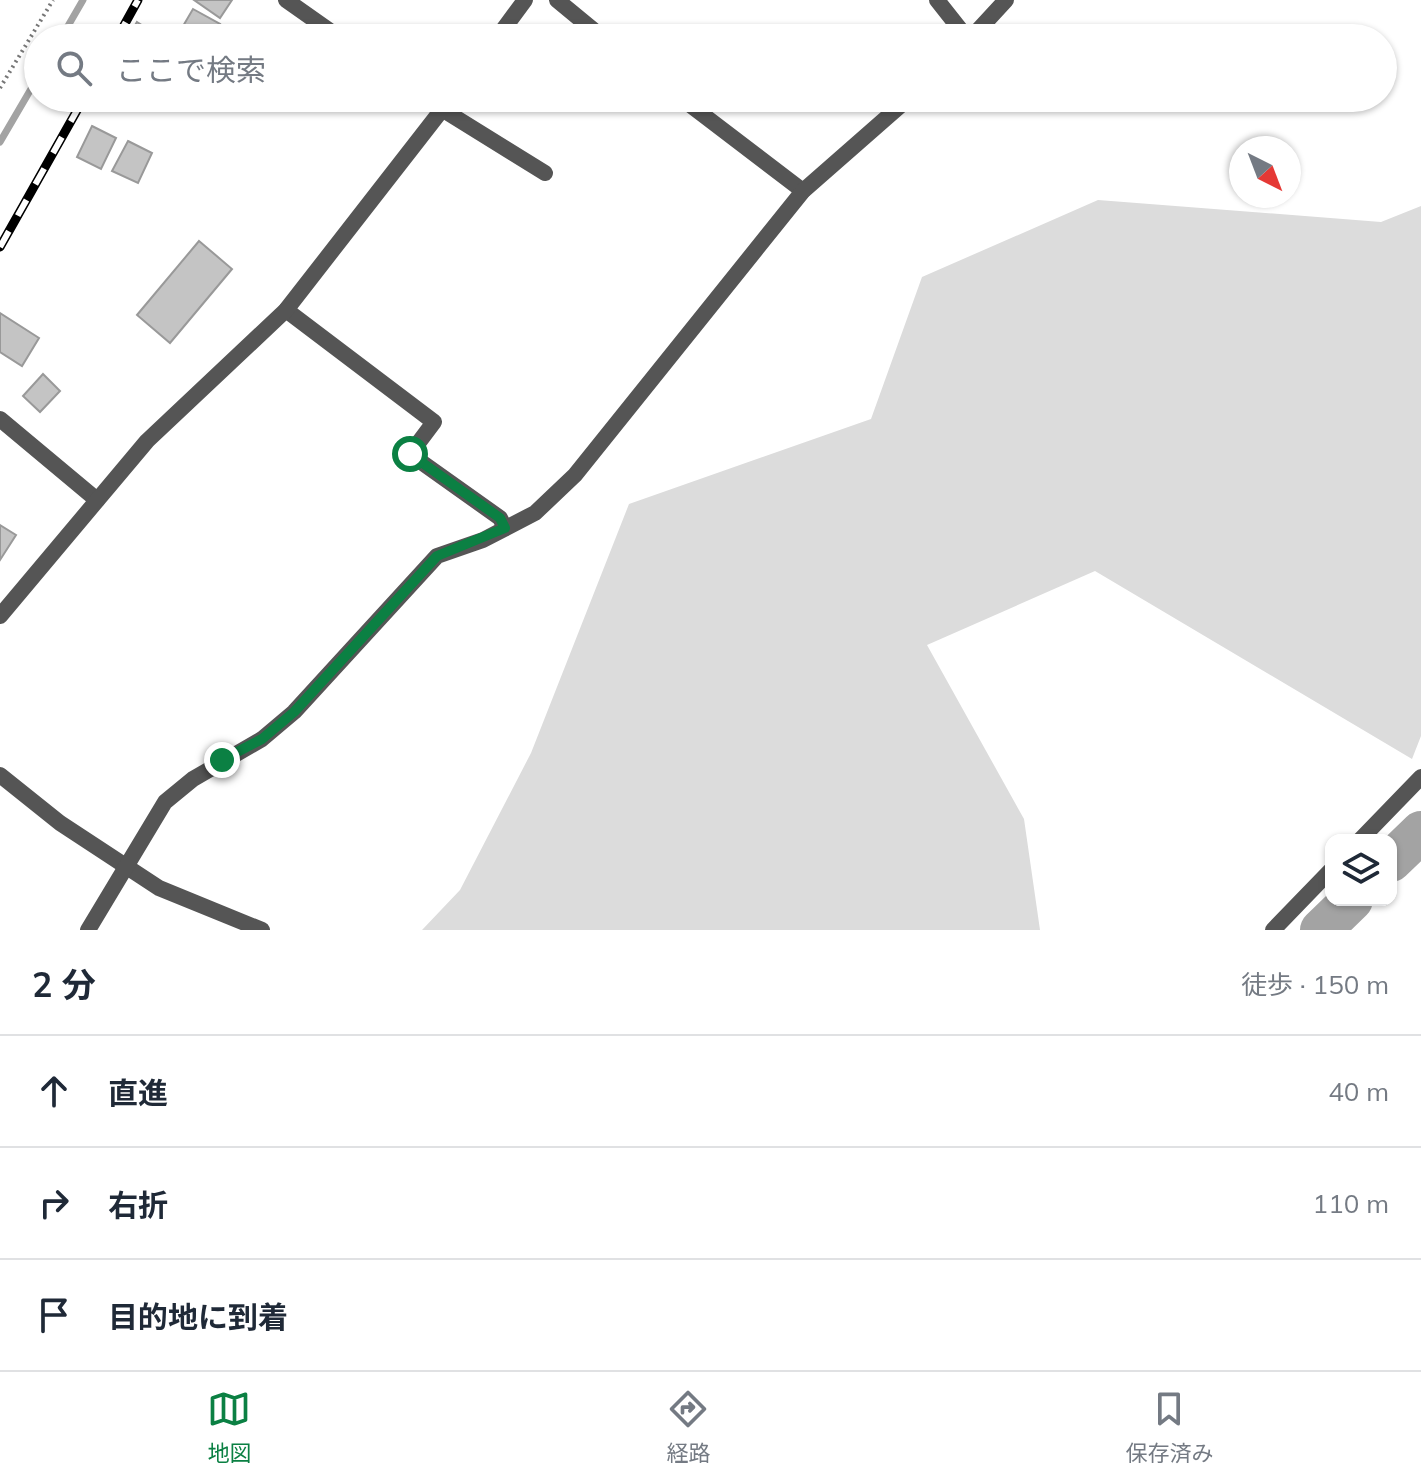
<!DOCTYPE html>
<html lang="ja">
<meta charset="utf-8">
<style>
body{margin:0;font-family:Mulish,"Noto Sans JP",sans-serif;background:#f2f2f3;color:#1f2937}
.controls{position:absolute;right:24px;bottom:24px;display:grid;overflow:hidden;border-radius:16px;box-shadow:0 2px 6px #0004}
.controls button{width:72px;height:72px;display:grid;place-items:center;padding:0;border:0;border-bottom:2px solid #e0e1e3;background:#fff;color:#1f2937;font:40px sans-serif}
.compass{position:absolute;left:1229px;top:136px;width:72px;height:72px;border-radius:50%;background:#fff;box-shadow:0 2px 6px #0004;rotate:138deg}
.stop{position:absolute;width:24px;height:24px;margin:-18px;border:6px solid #0b8043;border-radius:50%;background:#fff}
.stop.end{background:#0b8043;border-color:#fff;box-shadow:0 2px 8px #0008}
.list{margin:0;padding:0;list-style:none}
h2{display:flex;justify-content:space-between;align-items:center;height:104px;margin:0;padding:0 32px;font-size:34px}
h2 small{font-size:26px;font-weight:400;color:#747a83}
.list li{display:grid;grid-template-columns:52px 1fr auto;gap:24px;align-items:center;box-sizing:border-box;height:112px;padding:0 32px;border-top:2px solid #e0e1e3}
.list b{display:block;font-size:30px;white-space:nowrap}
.list em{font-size:26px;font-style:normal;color:#747a83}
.icon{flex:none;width:44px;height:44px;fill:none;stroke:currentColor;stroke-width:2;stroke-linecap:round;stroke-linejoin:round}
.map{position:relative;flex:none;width:1421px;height:930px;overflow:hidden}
.search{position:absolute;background:#fff;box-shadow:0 2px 6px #0004;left:24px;right:24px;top:24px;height:88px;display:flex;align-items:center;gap:20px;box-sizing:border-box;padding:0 28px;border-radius:44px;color:#747a83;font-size:30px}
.sheet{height:440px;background:#fff}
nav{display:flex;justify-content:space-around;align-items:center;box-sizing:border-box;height:112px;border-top:2px solid #e0e1e3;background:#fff;font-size:22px;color:#747a83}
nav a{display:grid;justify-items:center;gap:4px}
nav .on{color:#0b8043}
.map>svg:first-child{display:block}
.green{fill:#dcdcdc}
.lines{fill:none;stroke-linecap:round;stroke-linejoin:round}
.stream{stroke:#a3a3a3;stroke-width:7}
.river{stroke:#a3a3a3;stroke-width:42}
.building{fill:#c4c4c4;stroke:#999;stroke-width:2}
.path{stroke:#777;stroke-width:4;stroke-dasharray:2 4;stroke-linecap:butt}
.minor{stroke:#555;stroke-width:16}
.rail-casing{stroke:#000;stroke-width:9}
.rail{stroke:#fff;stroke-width:6;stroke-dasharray:18;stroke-linecap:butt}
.route{stroke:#0b8043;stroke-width:10}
</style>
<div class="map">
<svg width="1421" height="930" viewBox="0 0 1421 930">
<rect width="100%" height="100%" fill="#fff"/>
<path class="green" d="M1098,200L1381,222L1421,206V736L1412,759L1095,571L927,645L1024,819L1040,930H422L460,890L531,753L629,504L871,419L922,277Z"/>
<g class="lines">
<g class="stream">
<path d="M61,38L83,0"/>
<path d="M0,142L38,77"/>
</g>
<g class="river">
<path d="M1391,861L1421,832"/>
<path d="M1321,930L1352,900"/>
</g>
</g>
<g class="building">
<path d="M194,0H232L220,18Z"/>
<path d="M193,9L220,24L212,38H176Z"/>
<path d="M137,22L156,34L154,38H142L131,32Z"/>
<path d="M92,126L116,138L101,169L77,157Z"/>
<path d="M128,141L152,153L138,183L112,171Z"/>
<path d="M199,241L232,269L170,343L137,315Z"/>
<path d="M0,313L39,338L22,366L0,352Z"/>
<path d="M43,374L60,391L40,412L23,396Z"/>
<path d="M0,525L16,535L0,560Z"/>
</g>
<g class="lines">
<path class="path" d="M0,88L53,0"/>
<g class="minor">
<path d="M286,0L340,38"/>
<path d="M557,0L603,38"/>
<path d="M937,0L967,38"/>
<path d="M497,38L525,0"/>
<path d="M971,38L1006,0"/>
<path d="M424,98L545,173"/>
<path d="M681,98L803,191"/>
<path d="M286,310L434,422L410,454L500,518L505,528"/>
<path d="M0,419L97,500"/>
<path d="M0,616L147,441L286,310L451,98"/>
<path d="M0,775L60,823L159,888L262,930"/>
<path d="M1360,840L1421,777"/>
<path d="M88,930L165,802L193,779L262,739L294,712L437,556L483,540L535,513L575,475L803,191L909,98"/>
<path d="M1273,930L1331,870"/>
</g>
<defs>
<g id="rail">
<path d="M117,38L138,0"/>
<path d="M0,247L84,98"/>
</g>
</defs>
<use href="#rail" class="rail-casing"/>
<use href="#rail" class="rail"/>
</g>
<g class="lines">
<path class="route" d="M222,760L262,739L294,712L437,556L505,528L500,518L410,454"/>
</g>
</svg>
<div class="controls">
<button><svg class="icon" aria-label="layers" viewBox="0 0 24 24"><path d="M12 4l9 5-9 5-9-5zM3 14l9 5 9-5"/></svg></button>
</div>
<svg class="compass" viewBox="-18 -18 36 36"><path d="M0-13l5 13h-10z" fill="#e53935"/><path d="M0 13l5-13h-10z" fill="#747a83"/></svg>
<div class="stop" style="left:410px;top:454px"></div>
<div class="stop end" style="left:222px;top:760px"></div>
<div class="search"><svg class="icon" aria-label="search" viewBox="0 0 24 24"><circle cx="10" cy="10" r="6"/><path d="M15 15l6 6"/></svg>ここで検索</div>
</div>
<section class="sheet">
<h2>2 分<small>徒歩 · 150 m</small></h2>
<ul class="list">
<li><svg class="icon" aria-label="ahead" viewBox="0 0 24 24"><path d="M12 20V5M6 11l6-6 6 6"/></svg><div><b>直進</b></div><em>40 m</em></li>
<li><svg class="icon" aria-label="right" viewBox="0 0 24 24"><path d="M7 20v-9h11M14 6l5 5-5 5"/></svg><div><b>右折</b></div><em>110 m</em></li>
<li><svg class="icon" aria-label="arrive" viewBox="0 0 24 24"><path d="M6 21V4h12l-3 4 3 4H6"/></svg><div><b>目的地に到着</b></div></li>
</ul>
</section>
<nav>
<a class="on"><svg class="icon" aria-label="map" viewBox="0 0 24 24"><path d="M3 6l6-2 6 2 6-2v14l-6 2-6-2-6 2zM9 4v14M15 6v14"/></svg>地図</a>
<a><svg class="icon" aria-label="directions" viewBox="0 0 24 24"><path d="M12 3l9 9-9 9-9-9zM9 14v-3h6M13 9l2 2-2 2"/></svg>経路</a>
<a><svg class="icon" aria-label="saved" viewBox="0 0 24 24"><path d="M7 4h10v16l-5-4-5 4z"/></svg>保存済み</a>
</nav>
